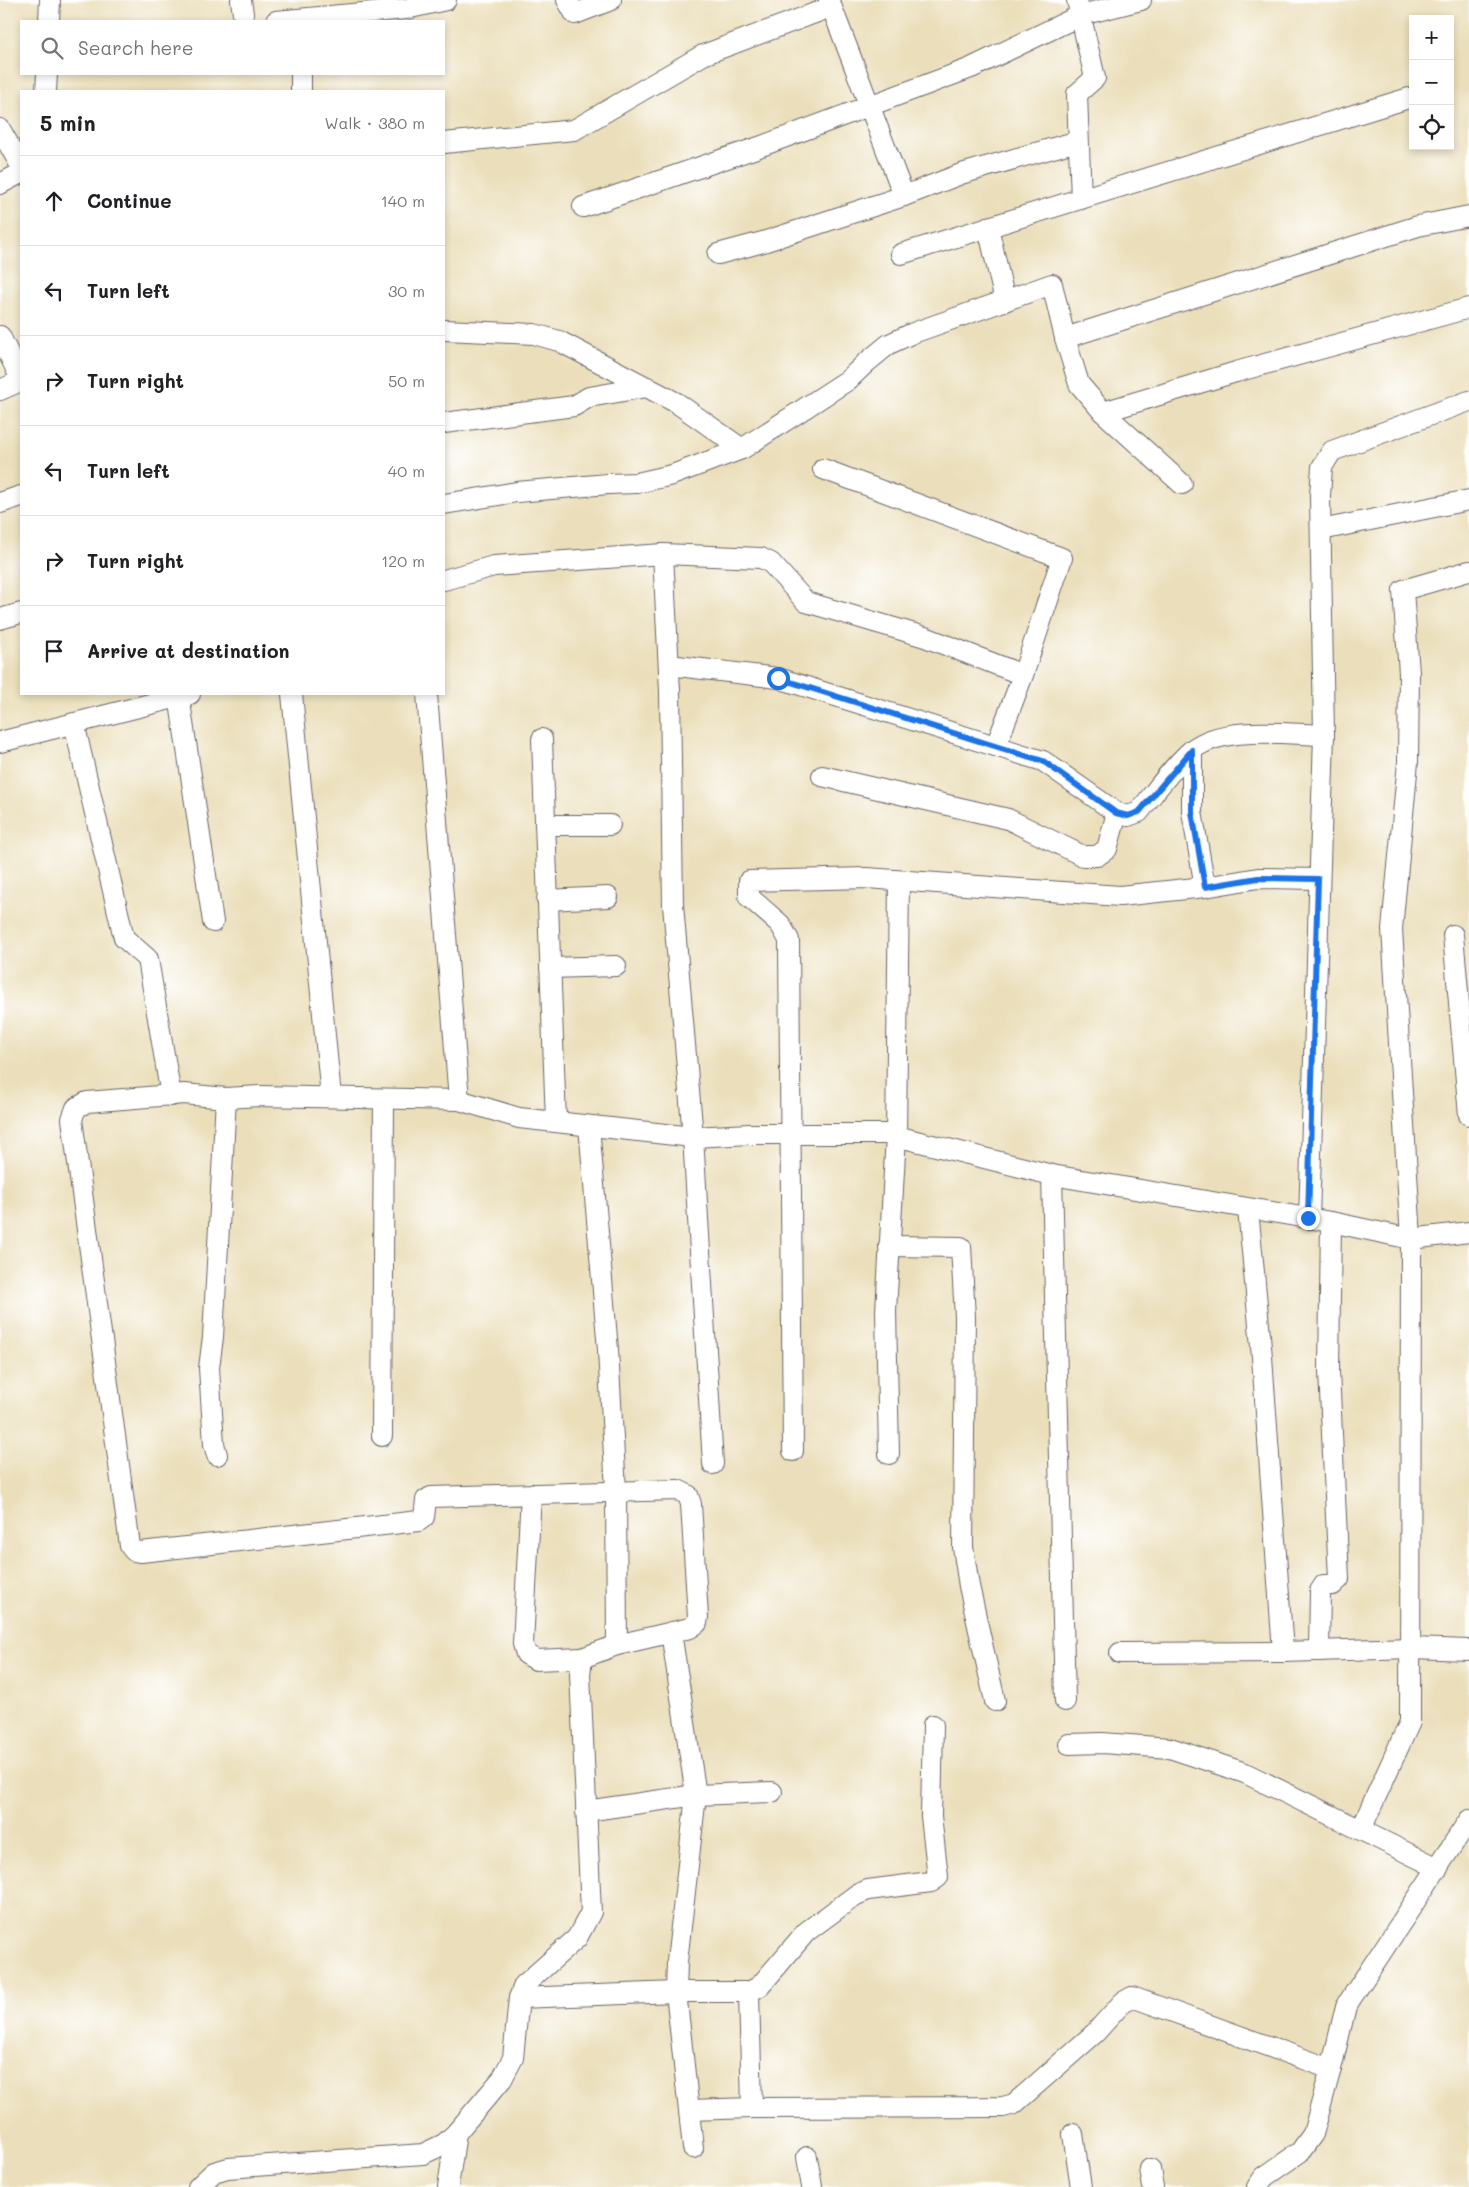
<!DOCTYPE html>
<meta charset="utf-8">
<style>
body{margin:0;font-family:Mali,sans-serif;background:#f2f2f2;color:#202124}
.controls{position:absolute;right:15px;top:15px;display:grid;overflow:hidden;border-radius:0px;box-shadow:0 2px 8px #0003}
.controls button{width:45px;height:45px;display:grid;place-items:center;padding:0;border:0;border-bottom:1px solid #e0e0e0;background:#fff;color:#202124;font:25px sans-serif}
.stop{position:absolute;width:15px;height:15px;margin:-11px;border:4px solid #1a73e8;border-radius:50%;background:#fff}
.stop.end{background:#1a73e8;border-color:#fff;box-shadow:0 1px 5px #0008}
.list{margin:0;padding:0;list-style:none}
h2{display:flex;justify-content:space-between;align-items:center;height:65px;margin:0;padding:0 20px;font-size:21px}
h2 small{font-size:16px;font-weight:400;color:#757577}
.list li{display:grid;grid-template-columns:32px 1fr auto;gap:15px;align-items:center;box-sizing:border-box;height:90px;padding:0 20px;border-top:1px solid #e0e0e0}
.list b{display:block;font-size:19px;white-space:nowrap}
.list em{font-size:16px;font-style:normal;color:#757577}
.icon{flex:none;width:28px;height:28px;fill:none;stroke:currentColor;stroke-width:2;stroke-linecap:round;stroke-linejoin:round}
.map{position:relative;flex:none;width:1469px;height:2187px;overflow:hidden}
.search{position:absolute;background:#fff;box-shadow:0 2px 8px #0003;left:20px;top:20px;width:425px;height:55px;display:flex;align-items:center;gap:12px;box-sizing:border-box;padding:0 18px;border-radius:0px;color:#757577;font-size:19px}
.panel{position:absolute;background:#fff;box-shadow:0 2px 8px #0003;left:20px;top:90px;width:425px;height:605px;border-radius:0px}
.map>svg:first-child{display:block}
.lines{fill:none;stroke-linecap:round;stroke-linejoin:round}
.minor-casing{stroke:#686468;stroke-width:22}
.minor{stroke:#fff;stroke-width:20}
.route{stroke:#1a73e8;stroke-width:6}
</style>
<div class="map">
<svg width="1469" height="2187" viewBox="0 0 1469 2187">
<rect width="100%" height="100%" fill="#fff"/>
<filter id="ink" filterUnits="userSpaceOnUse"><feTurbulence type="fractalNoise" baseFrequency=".02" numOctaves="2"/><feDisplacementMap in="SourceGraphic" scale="10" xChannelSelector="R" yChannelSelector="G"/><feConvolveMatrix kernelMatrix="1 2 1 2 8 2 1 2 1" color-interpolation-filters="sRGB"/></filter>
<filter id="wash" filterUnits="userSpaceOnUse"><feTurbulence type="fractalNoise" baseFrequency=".0096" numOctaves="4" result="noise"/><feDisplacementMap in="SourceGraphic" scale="20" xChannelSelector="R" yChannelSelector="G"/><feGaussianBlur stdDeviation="1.12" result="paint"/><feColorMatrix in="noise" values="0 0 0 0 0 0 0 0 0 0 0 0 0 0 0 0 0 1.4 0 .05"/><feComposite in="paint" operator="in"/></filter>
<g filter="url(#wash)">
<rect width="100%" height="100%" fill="#ebdfbb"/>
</g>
<g filter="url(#ink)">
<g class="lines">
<defs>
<g id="minor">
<path d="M241,0L244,21"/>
<path d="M567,0L575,14L611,0"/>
<path d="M829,0L904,196"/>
<path d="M1077,0L1095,78L1077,94L1081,199"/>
<path d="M49,21L50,0"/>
<path d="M276,21L406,9L446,0"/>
<path d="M46,91L47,74"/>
<path d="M301,91V74"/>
<path d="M0,129L21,166"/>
<path d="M444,143L574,130L703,55L831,7"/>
<path d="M0,184L21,173"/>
<path d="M583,207L759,147L971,68L1081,15L1141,0"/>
<path d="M988,227L1005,301"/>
<path d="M718,254L763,242L904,196L961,174L1078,141"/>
<path d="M901,254L1409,98"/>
<path d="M444,330L534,334L559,341L677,403L742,449"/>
<path d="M0,336L21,379"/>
<path d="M1065,338L1418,226L1469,216"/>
<path d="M0,390L21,381"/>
<path d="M1103,412L1236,372L1469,308"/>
<path d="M444,423L574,406L589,397L647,387"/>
<path d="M823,469L1062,558L1023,675L996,746"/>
<path d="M0,503L21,496"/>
<path d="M444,504L517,492L608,484L637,483L672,475L742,449L848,380L867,362L889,344L913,333L1052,284L1065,338L1079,384L1103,412L1182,484"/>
<path d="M1321,530L1469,500"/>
<path d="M663,554L670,691L673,905L693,1137L713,1464"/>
<path d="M444,580L494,566L663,554L761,558L771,563L806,602L925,637L1023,675"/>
<path d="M0,619L21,613"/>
<path d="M669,665L778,678L1043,761L1117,813L1128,816L1139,812C1155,792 1173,766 1192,750C1222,725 1286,734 1324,735"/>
<path d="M292,694L331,1097"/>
<path d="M427,694L459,1100"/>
<path d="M179,696L213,922"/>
<path d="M74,723L124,938L148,959L171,1096"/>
<path d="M542,739L556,1122"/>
<path d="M0,742L190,694"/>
<path d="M1192,750V812L1205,887"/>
<path d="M822,776L1008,819L1083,856H1097L1107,849L1117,813"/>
<path d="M545,825H610"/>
<path d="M547,900L608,897"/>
<path d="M1453,935L1469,1115"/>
<path d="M550,968L616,966"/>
<path d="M589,1126L608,1350L616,1491L617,1645"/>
<path d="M1052,1175L1065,1701"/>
<path d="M1248,1209L1262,1357L1283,1652"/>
<path d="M1309,1219L1324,735L1320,496L1322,467L1332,451L1469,401"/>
<path d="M889,1246L961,1247L965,1317L963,1547L969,1586L995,1701"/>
<path d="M382,1436L384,1099"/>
<path d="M793,1451L789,940L780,924L749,897V881L867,878L1120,896L1205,887L1258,878L1318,879"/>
<path d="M889,1454L886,1311L896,1136L899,881"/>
<path d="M217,1455L214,1444L209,1368L213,1337L226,1098"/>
<path d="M531,1494L523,1644L526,1654L536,1660L582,1658L617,1645L690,1628L697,1623L698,1617L691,1504L688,1495L678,1490L431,1497L426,1500L424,1517L419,1521L141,1552L134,1551L130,1546L72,1119L76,1108L87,1102L184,1094L226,1098L259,1096L459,1100L519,1118L693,1137L750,1134H888L1052,1175L1331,1222L1411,1239L1469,1232"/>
<path d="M671,1632L696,1795L677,1962L676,1992L693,2148"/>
<path d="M1319,1651L1320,1591L1324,1585H1333L1339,1579L1329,1371L1331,1222"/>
<path d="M1120,1653L1283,1652L1411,1648L1469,1650"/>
<path d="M1069,1744L1102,1743L1170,1748L1245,1773L1438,1868"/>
<path d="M586,1811L696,1795L772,1792"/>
<path d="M1361,1829L1410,1722L1411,1239L1392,929L1408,762L1409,673L1403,590L1469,571"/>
<path d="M749,1992L752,2108"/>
<path d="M519,1998L676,1992H749L760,1986L806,1932L856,1895L868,1890L931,1882L938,1877L931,1816L933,1725"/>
<path d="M689,2110L752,2108L1003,2107L1014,2104L1095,2033L1123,2002L1132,1997L1331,2069"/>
<path d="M1073,2134L1081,2187"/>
<path d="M807,2157L812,2187"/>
<path d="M1150,2169L1153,2187"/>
<path d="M198,2187L214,2172L228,2168L423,2154L444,2144L456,2133L502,2079L513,2058L519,1998L524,1985L577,1938L591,1912L580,1674L582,1658"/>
<path d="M448,2187L456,2133"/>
<path d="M1257,2187L1264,2177L1300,2152L1313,2134L1333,2061L1346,2006L1469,1820"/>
</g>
</defs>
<use href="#minor" class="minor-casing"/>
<use href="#minor" class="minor"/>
</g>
</g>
<g class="lines" filter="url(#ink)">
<path class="route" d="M778,678L1043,761L1116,813L1128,816L1139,812L1192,750V812L1205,887L1258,878L1318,879L1308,1218"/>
</g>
</svg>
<div class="controls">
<button>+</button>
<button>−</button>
<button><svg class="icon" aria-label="locate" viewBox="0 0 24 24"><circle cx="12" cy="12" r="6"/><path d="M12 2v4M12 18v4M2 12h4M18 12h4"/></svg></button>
</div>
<div class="stop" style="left:778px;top:678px"></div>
<div class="stop end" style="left:1308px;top:1218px"></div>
<div class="search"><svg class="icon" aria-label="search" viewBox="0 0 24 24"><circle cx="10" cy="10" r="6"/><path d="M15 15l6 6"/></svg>Search here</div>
<section class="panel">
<h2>5 min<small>Walk · 380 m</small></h2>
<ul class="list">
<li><svg class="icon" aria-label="ahead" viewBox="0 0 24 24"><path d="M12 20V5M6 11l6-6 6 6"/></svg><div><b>Continue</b></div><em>140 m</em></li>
<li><svg class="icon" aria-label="left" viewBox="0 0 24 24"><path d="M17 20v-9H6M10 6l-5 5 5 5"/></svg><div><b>Turn left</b></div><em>30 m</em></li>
<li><svg class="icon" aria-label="right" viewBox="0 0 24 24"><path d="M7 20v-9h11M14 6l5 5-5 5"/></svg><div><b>Turn right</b></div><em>50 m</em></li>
<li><svg class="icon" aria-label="left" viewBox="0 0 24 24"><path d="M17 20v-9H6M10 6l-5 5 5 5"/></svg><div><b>Turn left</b></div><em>40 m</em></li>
<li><svg class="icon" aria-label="right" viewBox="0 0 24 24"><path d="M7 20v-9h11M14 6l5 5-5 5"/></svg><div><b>Turn right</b></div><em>120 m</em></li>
<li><svg class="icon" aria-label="arrive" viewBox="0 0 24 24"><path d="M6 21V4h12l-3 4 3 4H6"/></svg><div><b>Arrive at destination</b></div></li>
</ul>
</section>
</div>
